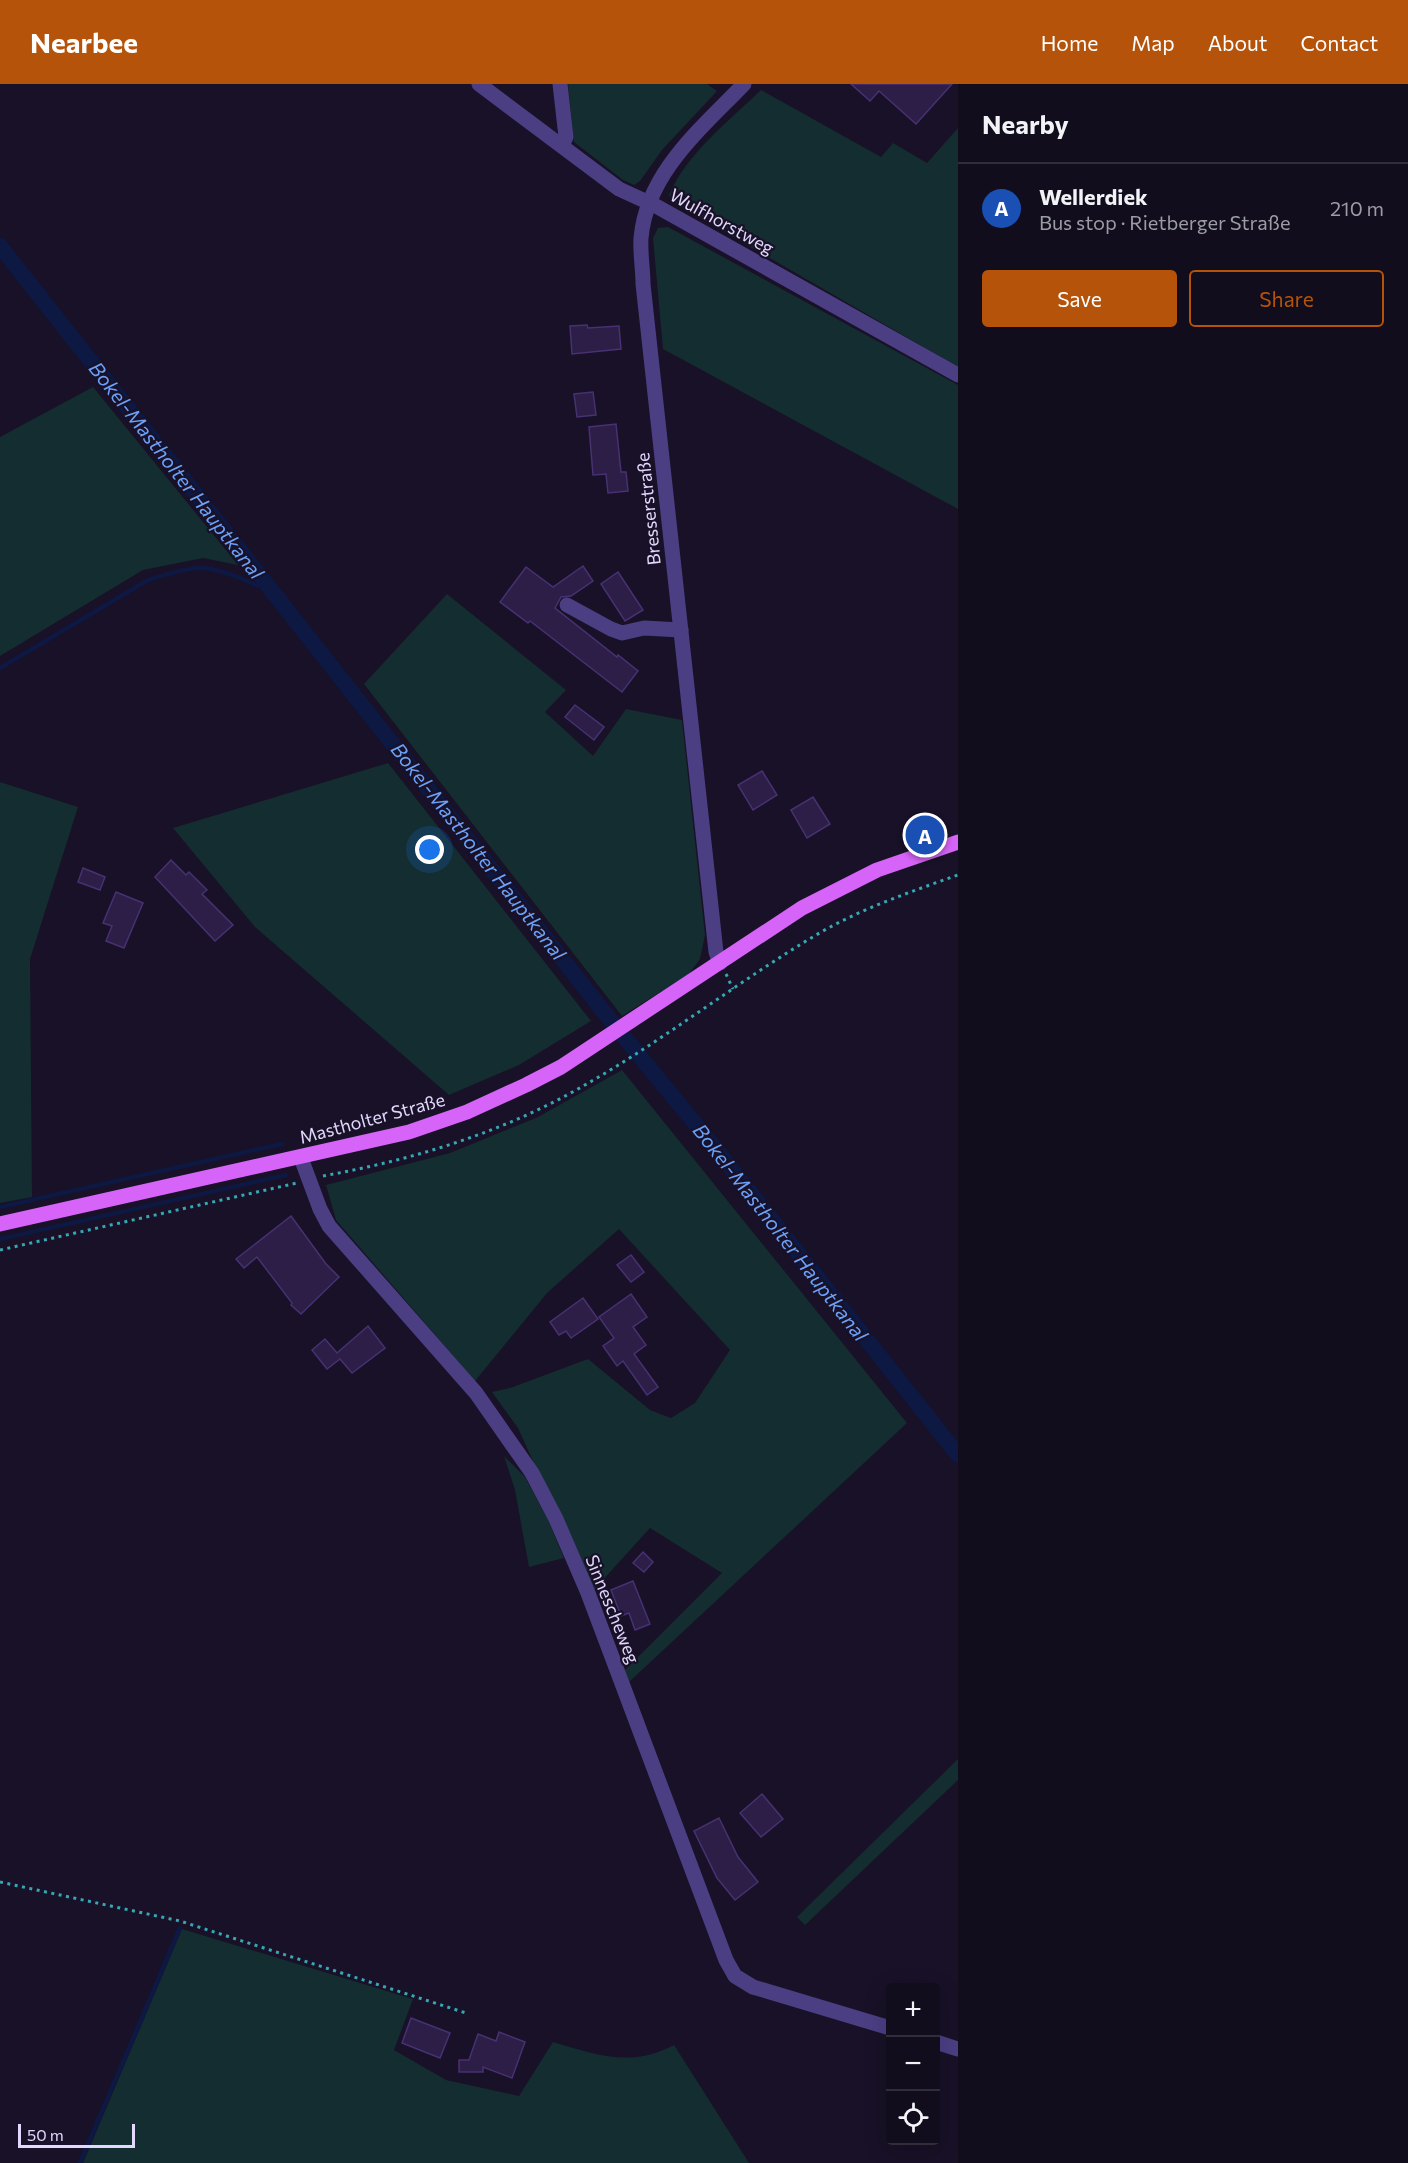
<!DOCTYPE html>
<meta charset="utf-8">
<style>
body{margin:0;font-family:Commissioner,sans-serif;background:#1b1626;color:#f1f3f6}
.controls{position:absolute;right:18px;bottom:18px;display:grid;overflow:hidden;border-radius:6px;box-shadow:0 6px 24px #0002}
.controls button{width:54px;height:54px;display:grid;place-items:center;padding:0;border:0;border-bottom:2px solid #312d3b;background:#120d1d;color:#f1f3f6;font:30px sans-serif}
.scale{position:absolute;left:18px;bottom:15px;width:117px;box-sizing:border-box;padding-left:6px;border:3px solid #e2d8fd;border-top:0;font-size:16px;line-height:21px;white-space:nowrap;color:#e2d8fd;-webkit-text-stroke:4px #181127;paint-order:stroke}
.you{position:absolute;left:430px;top:766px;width:21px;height:21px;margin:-15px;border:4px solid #fff;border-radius:50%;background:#1a73e8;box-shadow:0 0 0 9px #1a73e833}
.badge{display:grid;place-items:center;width:39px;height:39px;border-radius:50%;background:#b45309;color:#fff;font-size:20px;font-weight:700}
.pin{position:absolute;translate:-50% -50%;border:3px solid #fff;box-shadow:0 2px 6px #0006}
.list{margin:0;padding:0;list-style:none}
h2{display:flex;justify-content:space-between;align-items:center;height:78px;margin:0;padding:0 24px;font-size:26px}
h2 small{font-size:20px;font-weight:400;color:#9c9ca4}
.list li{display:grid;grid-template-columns:39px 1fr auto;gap:18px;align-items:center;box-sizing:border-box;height:90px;padding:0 24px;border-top:2px solid #312d3b}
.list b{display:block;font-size:22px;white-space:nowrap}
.list p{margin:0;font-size:20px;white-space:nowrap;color:#9c9ca4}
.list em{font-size:20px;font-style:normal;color:#9c9ca4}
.actions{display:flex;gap:12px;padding:18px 24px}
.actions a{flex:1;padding:14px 0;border:2px solid #b45309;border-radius:6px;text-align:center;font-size:21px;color:#b45309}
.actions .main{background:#b45309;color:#fff}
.icon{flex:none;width:33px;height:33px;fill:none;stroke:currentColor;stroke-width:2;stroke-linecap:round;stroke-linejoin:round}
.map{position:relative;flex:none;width:958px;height:2079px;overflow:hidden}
header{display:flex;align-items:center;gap:36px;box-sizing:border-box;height:84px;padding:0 30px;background:#b45309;color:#fff}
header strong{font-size:28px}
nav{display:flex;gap:33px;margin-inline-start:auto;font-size:21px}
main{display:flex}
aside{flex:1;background:#120d1d}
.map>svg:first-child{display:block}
.green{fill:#142d30}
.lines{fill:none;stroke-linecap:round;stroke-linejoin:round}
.stream{stroke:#0d1843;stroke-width:4.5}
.canal{stroke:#0d1843;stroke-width:16}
.building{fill:#2c1e47;stroke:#473172;stroke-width:1.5}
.path{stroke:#35a8b4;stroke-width:3;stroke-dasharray:3 4.5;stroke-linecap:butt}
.minor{stroke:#4b3e83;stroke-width:15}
.major{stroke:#d764f8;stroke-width:15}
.labels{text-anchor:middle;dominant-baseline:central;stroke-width:4.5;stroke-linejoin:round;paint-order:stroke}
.street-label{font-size:18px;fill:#e2d8fd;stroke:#181127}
.water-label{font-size:20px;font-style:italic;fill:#6ba1f8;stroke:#181127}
</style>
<header>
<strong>Nearbee</strong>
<nav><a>Home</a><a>Map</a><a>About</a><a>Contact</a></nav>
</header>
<main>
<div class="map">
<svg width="958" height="2079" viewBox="0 0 958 2079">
<rect width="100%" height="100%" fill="#181127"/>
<g class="green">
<path d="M568,0H707L717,7L662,66L640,97L634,101L623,96L574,58Z"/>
<path d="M761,6L881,73L893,59L927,79L958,44V283L673,118L669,111C687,69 729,37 761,6Z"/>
<path d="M668,143L958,301V425L663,265L653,154L658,144Z"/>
<path d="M93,303L238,481L203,474L143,486L0,572V353Z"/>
<path d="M447,510L566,606L545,628L593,672L626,625L682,636L705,851L700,875L689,890L622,932L364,600Z"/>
<path d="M388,679L591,937L519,981L449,1011L255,843L173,744Z"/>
<path d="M0,698L78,723L30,875L32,1113L0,1119Z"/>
<path d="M622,986L907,1339L629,1598L624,1587L722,1489L650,1444L592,1508L518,1344L492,1308L510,1304L588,1275L650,1326L671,1334L695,1319L730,1266L619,1145L547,1209L475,1297L336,1136L326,1101L450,1069L538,1033Z"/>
<path d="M504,1372L525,1393L549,1438L564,1474L529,1483L515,1406Z"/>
<path d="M958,1675V1696L805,1841L797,1833Z"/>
<path d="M182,1845L413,1915L394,1966L446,1996L519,2012L553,1958C597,1971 631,1984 674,1961L749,2079H83Z"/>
</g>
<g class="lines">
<g class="stream">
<path d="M0,584L148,496C160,492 190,483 202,484C224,485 253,499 273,509"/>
<path d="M0,1123L282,1060"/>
<path d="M0,1155L286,1091"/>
<path d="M80,2079L180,1844"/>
</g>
<path class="canal" d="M0,162L611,937L711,1059L958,1371"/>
</g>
<g class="building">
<path d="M851,0H952L916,40L879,7L870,17Z"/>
<path d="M587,241L588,244L619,242L621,265L572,270L570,242Z"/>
<path d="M593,308L596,331L577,333L574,310Z"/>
<path d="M616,340L621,388H626L628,407L608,409L606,390L593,391L589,343Z"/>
<path d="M583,482L593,497L571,512L561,513L555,524L617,573L618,571L638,587L622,608L530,537L528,539L500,518L526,483L553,503Z"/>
<path d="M618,488L643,526L625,537L601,500Z"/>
<path d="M575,621L604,643L594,656L565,633Z"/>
<path d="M762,687L777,711L753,726L738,701Z"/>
<path d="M813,713L830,740L807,754L791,726Z"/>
<path d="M171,776L186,791L189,788L207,806L202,810L233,841L215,857L155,793Z"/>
<path d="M83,784L105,793L100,806L78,798Z"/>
<path d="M116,808L143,819L124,864L106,857L112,842L103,839Z"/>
<path d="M291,1132L326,1180L339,1193L301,1230L291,1221L292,1219L257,1173L244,1184L236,1175Z"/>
<path d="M631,1171L644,1188L631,1198L617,1181Z"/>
<path d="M631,1210L647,1233L633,1243L646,1261L634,1270L658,1303L647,1311L623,1277L617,1282L603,1262L614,1254L599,1233Z"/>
<path d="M583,1214L598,1235L571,1254L566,1247L559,1251L550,1238Z"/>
<path d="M368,1242L385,1264L352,1289L340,1275L327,1285L312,1266L325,1255L337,1269Z"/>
<path d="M643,1468L653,1478L644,1488L633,1479Z"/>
<path d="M633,1497L650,1540L635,1546L629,1529L621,1532L611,1506Z"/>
<path d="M762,1710L783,1735L761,1753L740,1729Z"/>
<path d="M719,1734L738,1773L758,1798L735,1816L717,1794L694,1747Z"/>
<path d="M411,1934L450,1949L440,1974L402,1959Z"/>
<path d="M499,1948L525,1958L512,1994L483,1983V1988H459V1976H469L478,1950L496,1957Z"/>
</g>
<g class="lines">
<g class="path">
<path d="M726,890L733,905"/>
<path d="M323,1092C411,1076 498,1050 576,1006C659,960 734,900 816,851C860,825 910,808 958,791"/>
<path d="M0,1166L297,1099"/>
<path d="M0,1798L180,1837L466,1929"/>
</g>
<g class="minor">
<path d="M479,0L619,105L656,122L958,291"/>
<path d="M560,0L566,53L562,62"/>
<path d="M567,521L611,545L622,549L644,544L681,546"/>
<path d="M720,879L716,868L643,200C643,185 640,169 641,154C647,88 702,44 744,0"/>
<path d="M301,1074L320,1125L329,1142L476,1309L532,1389L556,1435L588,1509L726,1876L735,1892L753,1903L890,1944"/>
<path d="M936,1958L958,1965"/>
</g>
<path class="major" d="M0,1140L409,1048L467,1028L526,1001L561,983L802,824L877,786L958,758"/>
</g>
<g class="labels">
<g class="street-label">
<text transform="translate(722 137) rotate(29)">Wulfhorstweg</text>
<text transform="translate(648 425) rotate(-96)">Bresserstraße</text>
<text transform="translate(372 1034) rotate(-15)">Mastholter Straße</text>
<text transform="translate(613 1525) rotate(68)">Sinnescheweg</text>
</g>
<g class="water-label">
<text transform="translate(177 386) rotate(52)">Bokel-Mastholter Hauptkanal</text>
<text transform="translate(479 767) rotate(52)">Bokel-Mastholter Hauptkanal</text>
<text transform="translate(781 1148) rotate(52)">Bokel-Mastholter Hauptkanal</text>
</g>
</g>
</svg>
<div class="controls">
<button>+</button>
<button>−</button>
<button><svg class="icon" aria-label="locate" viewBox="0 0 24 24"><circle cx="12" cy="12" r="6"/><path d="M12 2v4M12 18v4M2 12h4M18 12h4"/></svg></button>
</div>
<div class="scale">50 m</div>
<div class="you"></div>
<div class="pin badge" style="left:925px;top:751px;background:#1a4fb4">A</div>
</div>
<aside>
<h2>Nearby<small></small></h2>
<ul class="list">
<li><span class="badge" style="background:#1a4fb4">A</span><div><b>Wellerdiek</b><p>Bus stop · Rietberger Straße</p></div><em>210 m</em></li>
</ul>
<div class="actions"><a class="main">Save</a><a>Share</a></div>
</aside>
</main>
